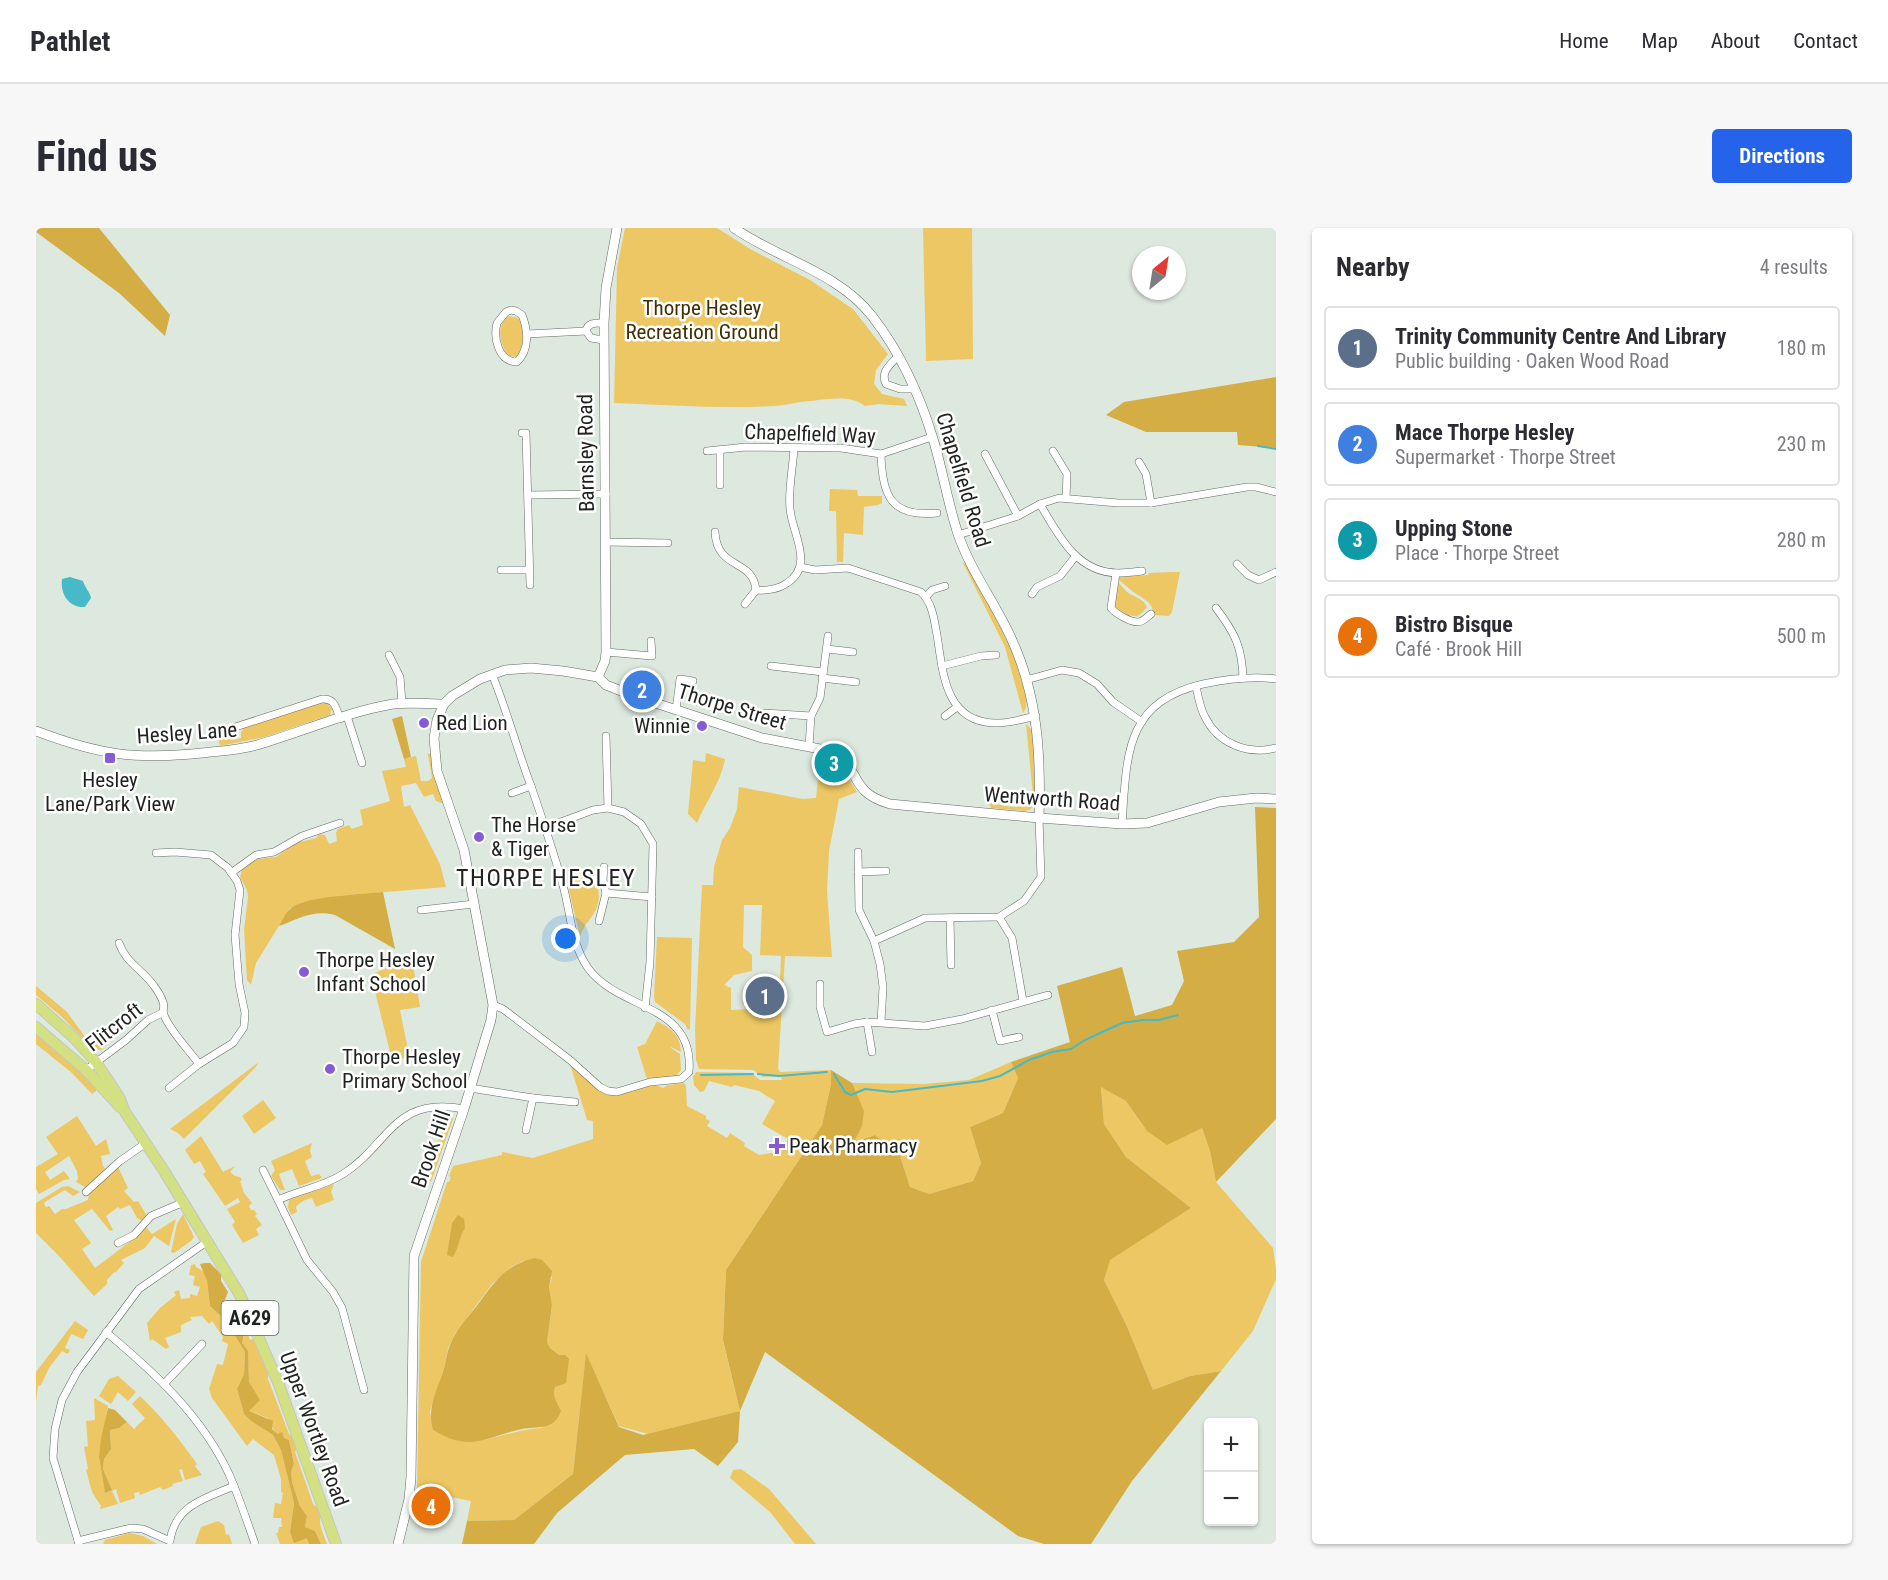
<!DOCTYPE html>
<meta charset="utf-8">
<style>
body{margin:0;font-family:"Roboto Condensed",sans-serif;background:#f7f7f7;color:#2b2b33}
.controls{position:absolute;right:18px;bottom:18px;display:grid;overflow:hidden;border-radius:6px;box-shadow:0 2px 4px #0004}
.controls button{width:54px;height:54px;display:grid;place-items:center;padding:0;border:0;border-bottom:2px solid #e1e1e2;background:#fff;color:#2b2b33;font:30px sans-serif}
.compass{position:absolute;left:1096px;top:18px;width:54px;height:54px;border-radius:50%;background:#fff;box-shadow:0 2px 4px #0004;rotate:30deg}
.you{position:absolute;left:530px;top:711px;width:21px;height:21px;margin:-15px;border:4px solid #fff;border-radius:50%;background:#1a73e8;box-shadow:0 0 0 9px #1a73e833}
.badge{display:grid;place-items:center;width:39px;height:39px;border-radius:50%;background:#2563eb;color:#fff;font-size:20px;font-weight:700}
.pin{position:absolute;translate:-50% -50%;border:3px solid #fff;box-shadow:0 2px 6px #0006}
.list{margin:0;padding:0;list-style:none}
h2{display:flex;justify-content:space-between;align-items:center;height:78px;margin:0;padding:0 24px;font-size:26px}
h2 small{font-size:20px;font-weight:400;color:#7c7c81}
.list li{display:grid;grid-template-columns:39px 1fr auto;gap:18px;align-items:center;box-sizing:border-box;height:84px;margin:0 12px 12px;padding:0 12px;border:2px solid #e1e1e2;border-radius:6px}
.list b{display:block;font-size:22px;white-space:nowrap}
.list p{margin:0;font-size:20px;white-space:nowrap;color:#7c7c81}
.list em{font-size:20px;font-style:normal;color:#7c7c81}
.map{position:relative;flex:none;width:1240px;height:1316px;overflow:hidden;border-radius:6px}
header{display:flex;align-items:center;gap:36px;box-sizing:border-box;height:84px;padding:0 30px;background:#fff;border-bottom:2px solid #e1e1e2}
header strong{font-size:28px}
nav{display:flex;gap:33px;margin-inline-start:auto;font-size:21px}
.intro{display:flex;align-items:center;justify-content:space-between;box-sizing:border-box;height:144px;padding:0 36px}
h1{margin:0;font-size:42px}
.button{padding:15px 27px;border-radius:6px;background:#2563eb;color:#fff;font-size:21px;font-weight:700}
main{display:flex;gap:36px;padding:0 36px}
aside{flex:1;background:#fff;border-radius:6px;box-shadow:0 2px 4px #0004}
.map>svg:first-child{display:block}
.green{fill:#edc764;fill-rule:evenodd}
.forest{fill:#d4ad45}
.water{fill:#47b9c7}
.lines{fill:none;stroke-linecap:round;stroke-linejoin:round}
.stream{stroke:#47b9c7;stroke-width:2}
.street-casing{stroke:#626c63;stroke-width:8}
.secondary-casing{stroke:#626c63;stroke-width:10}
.primary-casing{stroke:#c5c6c5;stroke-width:12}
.street{stroke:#fff;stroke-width:7}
.secondary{stroke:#fff;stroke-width:9}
.primary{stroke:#d3e182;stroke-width:10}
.poi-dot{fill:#865cd6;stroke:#fff;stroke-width:2}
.labels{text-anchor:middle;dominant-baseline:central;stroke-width:5;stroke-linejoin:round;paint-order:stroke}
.shield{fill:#fff;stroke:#626562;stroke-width:1.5}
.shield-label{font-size:20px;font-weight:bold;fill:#1f231f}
.park-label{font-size:21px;fill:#403002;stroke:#fff}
.street-label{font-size:21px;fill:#1f231f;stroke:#fff}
.poi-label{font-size:21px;fill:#1f231f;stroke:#fff;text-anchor:start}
.quarter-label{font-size:24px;letter-spacing:1.5px;fill:#1f231f;stroke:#fff}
</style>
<header>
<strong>Pathlet</strong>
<nav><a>Home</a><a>Map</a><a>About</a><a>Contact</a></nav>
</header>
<div class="intro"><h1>Find us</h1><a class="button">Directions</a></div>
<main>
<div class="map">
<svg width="1240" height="1316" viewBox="0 0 1240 1316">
<rect width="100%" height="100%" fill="#dde8de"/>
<g class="green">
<path d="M589,0H681L716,22L774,52L817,81L852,126L840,142L838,156L846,166L868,171L871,178L842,176L829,178C815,167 793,171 776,173C764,173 752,177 739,178C686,181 632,177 578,175L581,40Z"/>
<path d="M887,0H936L937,131L890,133Z"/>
<path d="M473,88L482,90C489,101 489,118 480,129L472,128C464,115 459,98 473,88Z"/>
<path d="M794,261L821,262L822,268H846V275L842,277L828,279L827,307L808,305L807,334H801L800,283H793Z"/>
<path d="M930,334C942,359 1006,463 987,485L969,419L927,335Z"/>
<path d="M1134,344H1144L1136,384L1133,388L1118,387C1117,372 1104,370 1095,362C1091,359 1087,355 1083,352V349L1112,347L1113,345Z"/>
<path d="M1080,353C1086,357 1090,365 1096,367C1103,371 1107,371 1111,379C1108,382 1104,388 1100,388C1094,389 1081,382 1078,378Z"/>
<path d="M284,475H290L296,480L294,487L229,509L184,518L179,500L184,498L185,506L194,505L200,511L205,510V504L208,500Z"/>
<path d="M990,496L998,504L999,575L994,582L989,583L955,580L953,575C967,577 994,586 997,567Z"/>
<path d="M396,525L408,576L400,573L397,566L388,569L380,555L365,558L368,579L374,577L404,636L410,659L301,668L254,680L220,735L215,757L211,752L208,702L212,669L211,662L204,649L206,642L221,631L240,629L260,615L280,610L283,606L289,607L293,616L301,613L300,605L302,601L313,597L316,601L327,597L324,582L354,573L346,543L370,539L368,531L380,528L385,553H392L396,550L392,526Z"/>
<path d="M670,525L689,531C685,554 670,573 661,595L652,586L657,532L669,534Z"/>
<path d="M785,525L801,532L821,564L803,571L793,623L791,663L796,729L749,728L742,841L744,844L795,842V856L786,897L690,1042L687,1113L704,1183L612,1206L583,1198L550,1126L537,1246L478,1292L431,1293L435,1273L381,1262L385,1034L411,954H413L415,949L413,948L417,938L466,927V924L497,930L557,911V893L551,892L534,836L571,865C589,870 610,850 627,860L632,857L648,855L650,858L651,878L670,888V891L674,893L671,898L691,910L694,905L709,915L708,918L723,927L735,925L743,927L752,911L726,896L739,873L723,863L698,857L696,859L673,853L668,863L664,864L658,857L657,849L660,844L715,845L724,852H746L745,848L727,849L717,842L663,841L660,832L659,802L666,657H677L678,639L686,612L694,600L701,581L703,559L767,571L780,570ZM708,677H726L724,727L745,728L744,754H738L739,780L695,782V760L688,757L698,747L716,743V727L707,719ZM487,1033L516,1049L513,1059L516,1078L511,1114L514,1120L523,1127L524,1156L519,1159C517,1167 518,1171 522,1178L506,1200C463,1202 439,1227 397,1202L394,1183L408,1141L412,1120L419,1106L456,1056L475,1039Z"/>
<path d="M537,639C556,641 568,661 561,679C557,690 548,695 544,709L528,640Z"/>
<path d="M621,709L656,710L654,801L652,802L649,796L619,774L618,769Z"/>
<path d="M370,730H376L384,779L364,782L373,827L357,836L335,747Z"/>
<path d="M0,758L31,784L52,813L63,807L71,817L65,822L57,821L26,789L0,767Z"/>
<path d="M621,793C636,801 644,807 645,824L635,819V820L644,826L645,842L639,849L611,851L601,819L609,816Z"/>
<path d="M0,805L24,823L60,859V863L56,866L36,845L0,816Z"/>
<path d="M223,834L219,840L148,911L142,905L134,901Z"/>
<path d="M975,834L982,850L967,885L934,899L945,935L937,953L893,966L874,959L863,925L839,907L817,914L826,898L816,855L888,856L933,852Z"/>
<path d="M1065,858L1090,873L1111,903L1166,900L1174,923L1180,954L1237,1020L1240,1041V1051L1217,1103L1185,1143L1154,1148L1117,1162L1090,1096L1068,1052L1073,1032L1155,980L1090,929L1068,896Z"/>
<path d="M227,872L240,890L218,906L206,888Z"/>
<path d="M406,884L414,886L417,891L395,954L389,947C398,927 408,906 406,884Z"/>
<path d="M41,888L60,918L70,911L74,926L65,928L67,938L70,942L51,960L40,954L42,951L41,943L33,928L9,944L14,952L28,943L34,951L28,952L3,966L0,961V939L22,926L10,909Z"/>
<path d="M165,908L187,944L199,938L194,944L199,948L204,949L206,952L204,953L208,965L216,975L213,978L215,982H218L221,986L219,988L226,997L220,1001L223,1007L207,1015L196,997L199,994L191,981L204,974L202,970L189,978L167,946L170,944L164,933L158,936L149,922Z"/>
<path d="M276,915L274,923L276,929L269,933L275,948L283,946L286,950L263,958L256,941L243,946L249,962H244L235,948L239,942L235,933Z"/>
<path d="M82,939L92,960L88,963L98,974L102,973L111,988L106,993L101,990L94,977L84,981L82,979L70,988L77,1002L74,1003L56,981L38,992L55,1015L46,1021L59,1040L104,1006L110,999L116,1006L140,991L133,1018L118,1008L109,1020L85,1032L88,1035L79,1045L78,1044L71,1052V1056L58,1068L23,1028L0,1005V975L26,959L32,958L44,964L37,968L29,962L27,963L9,974L8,976L10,979L13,978L19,986L26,981H30L52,972L53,965Z"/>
<path d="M298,956L295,964L298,972L280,979L276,970C270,971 264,974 260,979L261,984L255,987L252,979L253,972Z"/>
<path d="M147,986L158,1009L155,1013L138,1025L135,1024L141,996Z"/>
<path d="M159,1036L160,1039L167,1043L171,1053L174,1078L190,1093L209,1124L208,1146L201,1161L208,1186L215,1193L237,1207L245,1222L258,1275L254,1304L258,1314L272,1309L273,1316H244L240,1305H242L243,1299H246L245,1290H237L239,1275L245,1276L247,1265L245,1264V1251L238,1227L217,1211L211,1218L176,1170L173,1161L181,1136L187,1137L192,1116L186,1113L187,1109L176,1093L173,1096L166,1088L154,1089L156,1092L145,1097V1104L129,1110L133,1119L130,1121L116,1111L114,1113L111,1095L124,1080L140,1067L138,1064L143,1062L145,1071L154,1070V1066L161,1068L164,1059L157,1057L159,1048L153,1047L155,1037Z"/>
<path d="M39,1093L52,1102L47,1111L35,1106L29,1120L34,1122L32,1126L26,1123L13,1140L5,1157L2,1158L0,1174V1144Z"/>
<path d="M207,1095L214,1105L212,1106L214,1112L219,1110L232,1144V1151L253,1206L257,1209L261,1221L259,1224L277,1276C285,1282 284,1286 284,1295C285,1302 289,1310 291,1316H285L279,1303L269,1299L271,1288L264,1278L256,1254L255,1244L258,1236L253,1212C241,1209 236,1201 232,1190L213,1183L223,1172L213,1154L212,1129L206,1115L209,1107Z"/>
<path d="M82,1148L100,1164L92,1173L82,1164L75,1176L63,1168L73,1151Z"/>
<path d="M104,1168C128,1191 143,1211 161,1236L159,1238L166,1247L149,1252L146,1241L143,1242L147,1253L136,1256L137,1258L127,1262L124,1259L104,1267L103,1264L98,1265L99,1270L84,1275L80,1261L76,1263L82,1276L64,1281L65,1278L56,1264L50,1242L52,1241L48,1219L52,1218L50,1193L59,1192L58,1170L72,1178L63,1229L69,1264L76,1262L67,1241L68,1231L75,1221L74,1202L83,1200L91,1194L98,1201L109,1190L96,1176Z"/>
<path d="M705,1241L733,1261L780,1316H759L735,1285L694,1250L697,1242Z"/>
<path d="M182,1293L188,1297L190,1307L193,1306L196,1316H159L165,1299Z"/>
<path d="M94,1305L107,1308L121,1316H67L69,1312Z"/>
</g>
<g class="forest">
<path d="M0,0H63L134,87L129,108L83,65L0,4Z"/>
<path d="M1240,149V220L1202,217L1201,204H1110L1070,187L1088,174Z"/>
<path d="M366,488L375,529L368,531L356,491Z"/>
<path d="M1219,579L1240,580V891L1180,954L1174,923L1166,900L1131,917L1111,903L1090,873L1065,859L1068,896L1090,929L1155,980L1074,1032L1068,1052L1090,1096L1117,1162L1154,1148L1185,1143L1096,1253L1055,1316H1008L982,1308L729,1124L704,1183L702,1214L682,1238L658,1221L589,1227L521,1285L498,1316H426L431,1293L478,1292L537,1246L550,1125L583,1199L607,1207L704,1183L687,1112L690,1042L786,897L795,856V842L816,855L828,883L826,898L818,914L839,907L863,925L874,959L893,966L937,953L945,935L934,899L967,885L982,850L975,834L1034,814L1021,758L1086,739L1099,788L1136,777L1148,753L1141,723L1198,714L1223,689Z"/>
<path d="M347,664L359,721L299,687C278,681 262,691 243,698C246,693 249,686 253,682C265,668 328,666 347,664Z"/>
<path d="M422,987L428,991L429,1000C423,1009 423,1019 417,1029L411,1027L416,995Z"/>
<path d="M499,1030L506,1032L516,1043L513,1059L516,1077L511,1114L514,1120L523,1127H529L533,1131L530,1155L519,1159C516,1169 521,1174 525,1183C518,1203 502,1198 486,1201C449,1209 435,1225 397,1202C391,1181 400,1164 407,1144C410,1135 410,1126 414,1117C420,1102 430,1091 440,1079C458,1055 468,1037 499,1030Z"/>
<path d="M169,1035H174L185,1046V1053L192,1064L188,1074L197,1087L200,1088L202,1085C207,1096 210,1103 206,1115L212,1123L213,1154L224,1172L213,1183L237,1193L236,1201L242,1206L246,1204L248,1210L253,1212L258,1236L255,1244L256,1254L264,1278L271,1288L269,1299L279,1303L285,1316H273L271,1310L258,1315L254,1304L258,1275L245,1222L237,1207L215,1193L208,1186L201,1161L208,1146L209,1124L190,1093L174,1078L171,1053L164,1036Z"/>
<path d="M72,1180L79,1182L91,1194L83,1200L74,1202L75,1221L68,1231L67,1241L76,1262L69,1265L63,1229L65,1210Z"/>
</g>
<path class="water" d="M34,349L47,353C49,360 54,364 55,370L49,379C33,380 24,366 26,351Z"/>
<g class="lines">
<g class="stream">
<path d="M1222,218L1240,221"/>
<path d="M722,846L743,848L791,844"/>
<path d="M798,846L809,864L815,867L829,861L856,864L946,853L964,848L993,832L1016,824L1035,821L1049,812L1086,795L1107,792H1123L1142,787"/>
<path d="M665,847L717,846"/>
</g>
<defs>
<g id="street">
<path d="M475,82L480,83L486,87C492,102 494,121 481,134C463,134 457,111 461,95L470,84Z"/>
<path d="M491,106L550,103"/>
<path d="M567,112L555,110L550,103C552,94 560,95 568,95"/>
<path d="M862,128C854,137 844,144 850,156L864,161H878"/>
<path d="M486,205H490L494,357"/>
<path d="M671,223L710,219L805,220L845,226L896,209"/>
<path d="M684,223V257"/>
<path d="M1017,223L1031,246L1030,270"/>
<path d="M845,226C846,266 854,290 901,285"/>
<path d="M949,226L982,288"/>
<path d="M1103,234L1110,246L1115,275"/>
<path d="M492,267L570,266"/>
<path d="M1004,276C1022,307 1041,345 1082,345C1090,345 1098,344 1106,343"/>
<path d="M679,304C681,343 717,330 720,362C730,363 743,361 751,355C779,337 756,305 754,281C752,261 757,240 758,220"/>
<path d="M922,307L982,288L1004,276L1023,270L1082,275H1115L1211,259H1220L1240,264"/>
<path d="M569,314L632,315"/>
<path d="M1201,336L1212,347L1223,352L1240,344"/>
<path d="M764,339L779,342L812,340L885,364C897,376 898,392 901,407C907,445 909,493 958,495C972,496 986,491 1000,488"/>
<path d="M465,342H493"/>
<path d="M1080,345L1075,380C1080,386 1094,394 1102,394C1107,394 1111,389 1115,386"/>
<path d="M996,366L1001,359L1024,348L1039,329"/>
<path d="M890,369L896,362L909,358"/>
<path d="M709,376L720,362"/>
<path d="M1180,380C1199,405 1206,419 1207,450"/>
<path d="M791,421L817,424"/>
<path d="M570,424L616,428L615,413"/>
<path d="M353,427L364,449L366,475"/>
<path d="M735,438L787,444"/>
<path d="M906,438L945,428L960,427"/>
<path d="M456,446C471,483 481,521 495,558C506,590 517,622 526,654C535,683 534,714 552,740C583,783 659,775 653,844L645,851L614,854L581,864L572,863L564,859L534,832L467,781L457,777"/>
<path d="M786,450L820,454"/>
<path d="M990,452L1026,442L1043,445L1061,456L1077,474L1106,494"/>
<path d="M1160,458C1162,468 1164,480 1169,489C1182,516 1212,527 1240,520"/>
<path d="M640,482L644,451L657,453"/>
<path d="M728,485L775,488"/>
<path d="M311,488L326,535"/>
<path d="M909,488L921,479"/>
<path d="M190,502L286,471C299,470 300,480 304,491"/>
<path d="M570,508L572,580"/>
<path d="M773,519L775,488L784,470L792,408"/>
<path d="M476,565L495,558"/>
<path d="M1086,596C1091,528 1088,474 1167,456C1191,451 1216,448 1240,451"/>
<path d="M509,600L557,582L572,580L588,584L605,596L617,616L614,734L609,780"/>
<path d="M822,624L823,682L838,713L844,736L847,759L845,794"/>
<path d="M568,639L567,652L570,665L616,669"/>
<path d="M822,644L850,643"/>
<path d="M195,645L220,627L238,624L266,608L304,595"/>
<path d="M385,682L438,676"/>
<path d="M963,689L976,710L987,773"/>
<path d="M914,690L915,737"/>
<path d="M563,693L570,665"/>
<path d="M838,713L889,690L963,689L988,673L1005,649L1003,590"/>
<path d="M83,715C90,735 107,742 118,758C121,762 125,768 127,774C129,778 126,782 128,787C134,803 153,822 163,836L197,815L208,799L209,785L203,756L199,707L204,662L201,653L192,640L175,627L139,624L120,625"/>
<path d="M784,756V779L791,804L818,796L831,794L889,798L926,791L1012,767"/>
<path d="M956,782L964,813L983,809"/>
<path d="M831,794L836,824"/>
<path d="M50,842L90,812L112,792L126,785"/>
<path d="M133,860L163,836"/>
<path d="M434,860L497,870L539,874"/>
<path d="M490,902L497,870"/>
<path d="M227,942L242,972"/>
<path d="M50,964L84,933L110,915"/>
<path d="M82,1015L98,1007L115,988L148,974"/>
<path d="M70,1104C119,1145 166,1188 193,1246C203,1269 211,1293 219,1316"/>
<path d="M128,1156L166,1116"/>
<path d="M328,1162L306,1080L297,1064L271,1032L242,972C263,962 287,959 307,946C353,917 358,867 428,881"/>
<path d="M42,1313L95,1300L107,1301L134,1313C139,1277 170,1270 198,1258"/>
<path d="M43,1316L17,1230L19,1201L26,1172L41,1144L103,1061L172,1013"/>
</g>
<g id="secondary">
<path d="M698,0C742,31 802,44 836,88C864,124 885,170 898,214C907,244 912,276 922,306C935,344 960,376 976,412C1002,469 1005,528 1003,590"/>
<path d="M562,449L569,433L570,424L568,95L570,60L581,0"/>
<path d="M0,503C63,527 99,532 166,525C184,523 203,522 221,517C266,504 310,484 357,476C374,474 391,476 408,476"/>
<path d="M362,1316L373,1271L375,1249L378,1028L428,881L455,792L457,777L428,622L401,543L398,510L401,492L408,476L416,468L444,451L469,442L495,440L527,443L562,449L570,457L598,468L726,510L800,524C826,546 814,564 854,576L1003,590L1086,596L1111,595L1183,574L1220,570L1240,571"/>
</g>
<g id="primary">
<path d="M0,776L37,809L60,834L83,869L89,884L128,943L204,1067L242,1154L300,1316"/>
<path d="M0,799L50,842L84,879"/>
</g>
</defs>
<use href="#street" class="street-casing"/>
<use href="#secondary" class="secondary-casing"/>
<use href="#primary" class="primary-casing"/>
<use href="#street" class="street"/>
<use href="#secondary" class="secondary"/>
<use href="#primary" class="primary"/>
</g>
<g class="poi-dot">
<circle cx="388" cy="495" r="6"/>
<circle cx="666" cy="498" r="6"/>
<rect x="68" y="524" width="12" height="12" rx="3"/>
<circle cx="443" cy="609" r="6"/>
<circle cx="268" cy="744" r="6"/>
<circle cx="294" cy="841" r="6"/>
<path d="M738 909h6v6h6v6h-6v6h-6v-6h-6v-6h6z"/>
</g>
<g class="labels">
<rect class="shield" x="185.5" y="1073" width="57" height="34" rx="4.5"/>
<g class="shield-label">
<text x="214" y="1090">A629</text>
</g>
<g class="park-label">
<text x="666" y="80">Thorpe Hesley<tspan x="666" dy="24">Recreation Ground</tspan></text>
</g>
<g class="street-label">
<text transform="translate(774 206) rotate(2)">Chapelfield Way</text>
<text transform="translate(550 225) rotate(-91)">Barnsley Road</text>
<text transform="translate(927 252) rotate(73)">Chapelfield Road</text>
<text transform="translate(696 479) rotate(17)">Thorpe Street</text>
<text transform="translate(151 505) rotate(-4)">Hesley Lane</text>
<text transform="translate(1016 571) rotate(4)">Wentworth Road</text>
<text transform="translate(78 799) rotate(-38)">Flitcroft</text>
<text transform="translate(395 921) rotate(-71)">Brook Hill</text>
<text transform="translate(278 1201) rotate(70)">Upper Wortley Road</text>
</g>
<g class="poi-label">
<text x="400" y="495">Red Lion</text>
<text x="654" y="498" text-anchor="end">Winnie</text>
<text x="74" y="552" text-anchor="middle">Hesley<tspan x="74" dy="24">Lane/Park View</tspan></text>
<text x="455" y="597">The Horse<tspan x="455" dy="24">&amp; Tiger</tspan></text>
<text x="280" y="732">Thorpe Hesley<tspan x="280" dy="24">Infant School</tspan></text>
<text x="306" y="829">Thorpe Hesley<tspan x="306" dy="24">Primary School</tspan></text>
<text x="753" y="918">Peak Pharmacy</text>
</g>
<g class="quarter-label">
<text x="510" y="650">THORPE HESLEY</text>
</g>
</g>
</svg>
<div class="controls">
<button>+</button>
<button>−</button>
</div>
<svg class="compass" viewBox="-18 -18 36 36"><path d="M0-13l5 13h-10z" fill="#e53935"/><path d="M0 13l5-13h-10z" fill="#7c7c81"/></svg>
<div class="you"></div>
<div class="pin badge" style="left:729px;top:768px;background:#5c6f8a">1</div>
<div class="pin badge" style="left:606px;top:462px;background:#3f7fe0">2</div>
<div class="pin badge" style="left:798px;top:535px;background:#0f9aa8">3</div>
<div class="pin badge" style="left:395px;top:1278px;background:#e8710a">4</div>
</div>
<aside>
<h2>Nearby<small>4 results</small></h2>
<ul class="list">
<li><span class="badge" style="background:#5c6f8a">1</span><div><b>Trinity Community Centre And Library</b><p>Public building · Oaken Wood Road</p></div><em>180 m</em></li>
<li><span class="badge" style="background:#3f7fe0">2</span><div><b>Mace Thorpe Hesley</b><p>Supermarket · Thorpe Street</p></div><em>230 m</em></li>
<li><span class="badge" style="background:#0f9aa8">3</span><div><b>Upping Stone</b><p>Place · Thorpe Street</p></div><em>280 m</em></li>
<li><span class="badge" style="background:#e8710a">4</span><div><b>Bistro Bisque</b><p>Café · Brook Hill</p></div><em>500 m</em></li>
</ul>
</aside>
</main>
